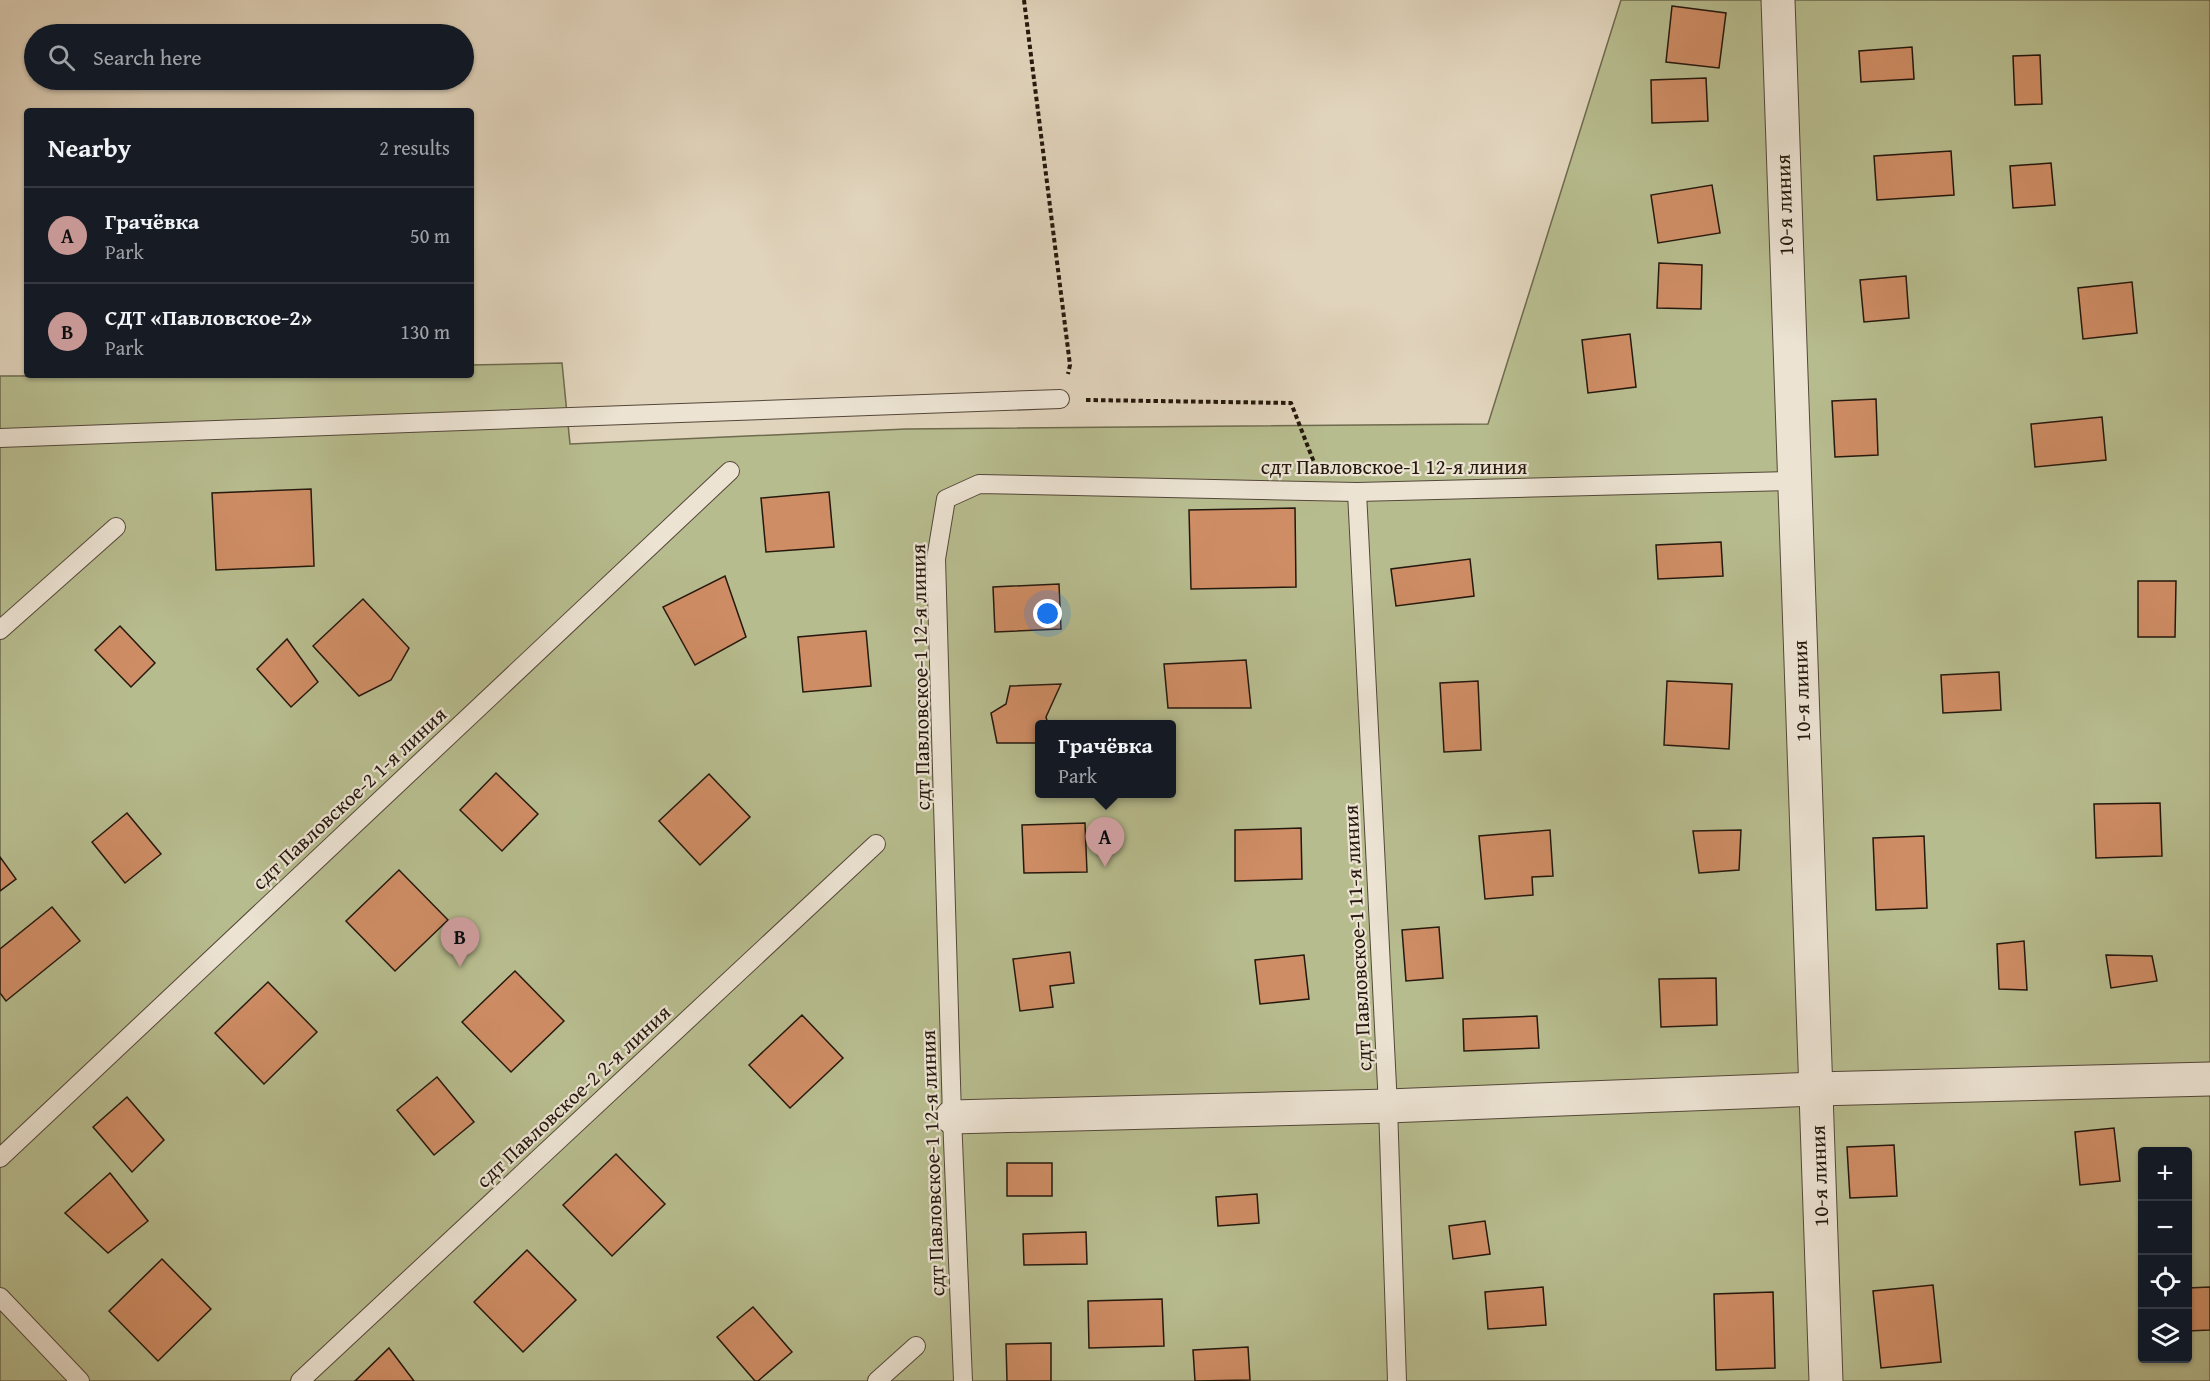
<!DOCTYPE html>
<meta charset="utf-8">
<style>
body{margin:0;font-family:"Gentium Book Plus",serif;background:#242831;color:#f1f3f6}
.controls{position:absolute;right:18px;bottom:18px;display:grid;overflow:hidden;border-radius:6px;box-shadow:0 2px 4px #0004}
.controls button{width:54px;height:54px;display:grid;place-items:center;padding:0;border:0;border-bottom:2px solid #363941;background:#171b24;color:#f1f3f6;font:30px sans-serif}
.you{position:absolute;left:1048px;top:614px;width:21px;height:21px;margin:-15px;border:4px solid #fff;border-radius:50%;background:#1a73e8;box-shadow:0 0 0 9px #1a73e833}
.badge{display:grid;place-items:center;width:39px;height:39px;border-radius:50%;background:#c59692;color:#111;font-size:20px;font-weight:700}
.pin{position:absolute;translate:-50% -50px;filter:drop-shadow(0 2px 3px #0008)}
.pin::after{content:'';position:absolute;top:32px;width:21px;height:18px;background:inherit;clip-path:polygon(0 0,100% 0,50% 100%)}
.popup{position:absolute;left:1035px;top:720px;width:141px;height:78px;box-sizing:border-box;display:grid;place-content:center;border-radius:6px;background:#171b24;filter:drop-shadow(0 2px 4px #0005);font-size:20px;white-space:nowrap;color:#9ea1a6}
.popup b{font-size:22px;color:#f1f3f6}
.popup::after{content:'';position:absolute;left:50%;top:100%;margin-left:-12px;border:12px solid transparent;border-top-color:#171b24}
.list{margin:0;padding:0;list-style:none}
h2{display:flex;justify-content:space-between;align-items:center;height:78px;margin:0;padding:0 24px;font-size:26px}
h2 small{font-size:20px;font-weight:400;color:#9ea1a6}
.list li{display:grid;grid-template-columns:39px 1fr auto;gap:18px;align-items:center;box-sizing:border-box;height:96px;padding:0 24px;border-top:2px solid #363941}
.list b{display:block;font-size:22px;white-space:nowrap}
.list p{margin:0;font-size:20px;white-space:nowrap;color:#9ea1a6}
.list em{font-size:20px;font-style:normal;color:#9ea1a6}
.icon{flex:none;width:33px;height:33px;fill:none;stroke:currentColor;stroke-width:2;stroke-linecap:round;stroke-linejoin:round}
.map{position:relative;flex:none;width:2210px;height:1381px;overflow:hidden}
.search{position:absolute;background:#171b24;box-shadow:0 2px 4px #0004;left:24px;top:24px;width:450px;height:66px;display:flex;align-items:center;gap:15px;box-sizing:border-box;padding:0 21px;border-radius:33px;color:#9ea1a6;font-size:22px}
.panel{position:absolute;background:#171b24;box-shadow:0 2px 4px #0004;left:24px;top:108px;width:450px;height:270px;border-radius:6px}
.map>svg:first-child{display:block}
.green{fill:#b7bc8e;stroke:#6e6a4e;stroke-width:1.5;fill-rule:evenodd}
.building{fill:#cf8d65;stroke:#25180d;stroke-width:1.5}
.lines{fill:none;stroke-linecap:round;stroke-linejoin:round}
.lane-casing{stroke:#544739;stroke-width:20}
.street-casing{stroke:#544739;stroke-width:35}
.path{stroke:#25180d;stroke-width:4;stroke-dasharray:4.5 3;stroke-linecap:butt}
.lane{stroke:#ece3d3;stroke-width:18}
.street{stroke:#ece3d3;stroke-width:33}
.labels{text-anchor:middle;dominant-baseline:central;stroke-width:4.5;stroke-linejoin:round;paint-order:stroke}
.street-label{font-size:21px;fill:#25180d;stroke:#ece3d3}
</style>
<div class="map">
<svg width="2210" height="1381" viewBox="0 0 2210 1381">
<rect width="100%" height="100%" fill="#e1d4bc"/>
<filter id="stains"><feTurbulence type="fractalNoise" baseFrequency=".00333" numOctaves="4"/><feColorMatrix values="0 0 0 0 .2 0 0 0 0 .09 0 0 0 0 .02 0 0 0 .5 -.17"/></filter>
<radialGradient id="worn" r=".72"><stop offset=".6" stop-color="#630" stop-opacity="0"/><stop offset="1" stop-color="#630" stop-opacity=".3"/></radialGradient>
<path class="green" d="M1621,0H2210V1381H0V376L471,375V365L562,363L570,444L906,429L1488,424ZM1039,724H1171V794H1039ZM2142,1152H2188V1358H2142Z"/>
<g class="building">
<path d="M1672,6L1726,13L1719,68L1666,62Z"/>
<path d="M1912,47L1914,79L1861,82L1859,51Z"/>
<path d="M2040,55L2042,104L2015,105L2013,56Z"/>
<path d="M1706,78L1708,121L1652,123L1651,80Z"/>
<path d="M1951,151L1954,195L1877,200L1874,156Z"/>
<path d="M2051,163L2055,205L2013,208L2010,166Z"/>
<path d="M1712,185L1720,233L1658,243L1651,195Z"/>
<path d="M1659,263L1702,265L1701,309L1657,308Z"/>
<path d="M1906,276L1909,318L1864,322L1860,280Z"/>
<path d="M2132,282L2137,333L2083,339L2078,288Z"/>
<path d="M1630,334L1636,387L1588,393L1582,340Z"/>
<path d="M1876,399L1878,455L1835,457L1832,401Z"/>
<path d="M2102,417L2106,460L2035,467L2031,424Z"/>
<path d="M311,489L314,566L216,570L212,493Z"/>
<path d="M829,492L834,547L766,552L761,498Z"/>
<path d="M1295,508L1296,587L1191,589L1189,510Z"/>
<path d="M1721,542L1723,576L1658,579L1656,545Z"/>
<path d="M1470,559L1474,596L1396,606L1391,569Z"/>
<path d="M725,576L746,637L695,665L663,607Z"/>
<path d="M2138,581H2176L2175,637H2138Z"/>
<path d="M1059,584L1061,629L995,632L993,587Z"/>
<path d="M363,599L409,648L391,680L359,696L313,646Z"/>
<path d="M120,626L155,663L131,687L95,650Z"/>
<path d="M866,631L871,686L803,692L798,637Z"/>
<path d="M287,639L318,682L291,707L257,669Z"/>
<path d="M1246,660L1251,708H1168L1164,664Z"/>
<path d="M1999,672L2001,710L1943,713L1941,675Z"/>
<path d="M1478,681L1481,750L1444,752L1440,683Z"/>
<path d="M1667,681L1732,684L1729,749L1664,745Z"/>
<path d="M1061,684L1046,717L1048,724H1039V743H997L991,713L1006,704L1010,686Z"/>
<path d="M496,773L538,814L502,851L460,810Z"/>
<path d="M709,774L750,817L700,865L659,821Z"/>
<path d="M2160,803L2162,856L2096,858L2094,804Z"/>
<path d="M127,813L161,854L125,883L92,842Z"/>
<path d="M1085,823L1087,872L1024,873L1022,825Z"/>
<path d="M1301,828L1302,879L1235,881V830Z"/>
<path d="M1550,830L1553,876L1532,877L1533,895L1485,899L1479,836Z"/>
<path d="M1741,830L1739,870L1699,873L1693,831Z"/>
<path d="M1924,836L1927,908L1876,910L1873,838Z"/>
<path d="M0,857L16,879L0,891Z"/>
<path d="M399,870L448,920L395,971L346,921Z"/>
<path d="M52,907L80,941L6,1001L0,993V949Z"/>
<path d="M1439,927L1443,978L1406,981L1402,930Z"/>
<path d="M2024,941L2027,990L1999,989L1997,944Z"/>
<path d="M1070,952L1074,983L1050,986L1053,1007L1020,1011L1013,959Z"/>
<path d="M1304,955L1309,999L1260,1004L1255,960Z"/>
<path d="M2106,955L2152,956L2157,981L2111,988Z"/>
<path d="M515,971L564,1021L511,1072L462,1022Z"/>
<path d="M1716,978L1717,1025L1661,1027L1659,979Z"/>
<path d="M268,982L317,1032L264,1084L215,1033Z"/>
<path d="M802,1015L843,1058L790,1108L749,1065Z"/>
<path d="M1537,1016L1539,1048L1464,1051L1463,1019Z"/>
<path d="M437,1077L474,1122L434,1155L397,1110Z"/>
<path d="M127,1097L164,1140L132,1172L93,1127Z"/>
<path d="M2114,1128L2120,1181L2080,1185L2075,1132Z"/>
<path d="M1894,1145L1897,1196L1850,1198L1847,1147Z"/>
<path d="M616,1154L665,1204L612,1256L563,1205Z"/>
<rect x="1007" y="1163" width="45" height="33"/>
<path d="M110,1173L148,1221L108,1253L65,1213Z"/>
<path d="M1257,1194L1259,1223L1218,1226L1216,1197Z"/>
<path d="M1485,1221L1490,1254L1453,1259L1449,1226Z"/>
<path d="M1086,1232L1087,1264L1024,1265L1023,1234Z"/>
<path d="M527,1250L576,1300L523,1352L474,1302Z"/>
<path d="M162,1259L211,1309L158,1361L109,1311Z"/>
<path d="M1933,1285L1941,1362L1881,1368L1873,1291Z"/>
<path d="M1543,1287L1546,1325L1488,1329L1485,1292Z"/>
<path d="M2210,1287V1330L2188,1331V1288Z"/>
<path d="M1773,1292L1775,1368L1716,1370L1714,1294Z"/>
<path d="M1162,1299L1164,1346L1089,1348L1088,1301Z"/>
<path d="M753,1307L792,1352L758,1381H755L717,1337Z"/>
<path d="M1051,1343V1381H1007L1006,1344Z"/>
<path d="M1248,1347L1250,1380L1195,1381L1193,1350Z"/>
<path d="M389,1348L414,1381H355Z"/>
</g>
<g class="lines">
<defs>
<g id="lane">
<path d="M0,438L1060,399"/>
<path d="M1357,492L1388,1106L1397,1381"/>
<path d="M0,630L116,527"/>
<path d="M0,1158L730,471"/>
<path d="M0,1297L80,1381"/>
<path d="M300,1381L876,844"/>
<path d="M877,1381L916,1346"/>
<path d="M963,1381L952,1117L936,559L946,499L979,484L1357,492L1793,481"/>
</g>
<g id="street">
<path d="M1778,0L1826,1381"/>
<path d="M952,1117L1388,1106L1816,1089L2210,1079"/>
</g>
</defs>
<use href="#lane" class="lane-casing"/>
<use href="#street" class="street-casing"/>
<g class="path">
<path d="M1024,0L1070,365L1068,374"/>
<path d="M1086,400L1291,403L1315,465"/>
</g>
<use href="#lane" class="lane"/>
<use href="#street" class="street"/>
</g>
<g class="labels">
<g class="street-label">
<text transform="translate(1784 205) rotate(-92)">10-я линия</text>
<text x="1394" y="466">сдт Павловское-1 12-я линия</text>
<text transform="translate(920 677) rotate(-91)">сдт Павловское-1 12-я линия</text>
<text transform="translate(1801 691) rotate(-92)">10-я линия</text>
<text transform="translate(349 798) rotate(-43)">сдт Павловское-2 1-я линия</text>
<text transform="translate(1357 938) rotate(-93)">сдт Павловское-1 11-я линия</text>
<text transform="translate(573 1096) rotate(-43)">сдт Павловское-2 2-я линия</text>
<text transform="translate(932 1163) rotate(-92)">сдт Павловское-1 12-я линия</text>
<text transform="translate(1819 1176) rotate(-92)">10-я линия</text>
</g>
</g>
<rect width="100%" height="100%" filter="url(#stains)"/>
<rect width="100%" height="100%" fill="url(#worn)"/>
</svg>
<div class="controls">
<button>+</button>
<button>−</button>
<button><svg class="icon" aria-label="locate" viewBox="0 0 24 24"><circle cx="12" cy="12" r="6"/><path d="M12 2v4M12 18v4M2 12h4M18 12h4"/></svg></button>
<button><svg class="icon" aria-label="layers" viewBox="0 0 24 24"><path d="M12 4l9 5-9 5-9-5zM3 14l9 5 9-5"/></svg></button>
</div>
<div class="you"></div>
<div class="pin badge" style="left:1105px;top:867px">A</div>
<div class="popup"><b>Грачёвка</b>Park</div>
<div class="pin badge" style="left:460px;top:967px">B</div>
<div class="search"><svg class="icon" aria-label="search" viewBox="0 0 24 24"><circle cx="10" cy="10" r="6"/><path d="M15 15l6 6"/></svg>Search here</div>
<section class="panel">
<h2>Nearby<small>2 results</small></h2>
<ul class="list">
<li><span class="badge">A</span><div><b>Грачёвка</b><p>Park</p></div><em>50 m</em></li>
<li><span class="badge">B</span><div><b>СДТ «Павловское-2»</b><p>Park</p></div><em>130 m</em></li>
</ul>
</section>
</div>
